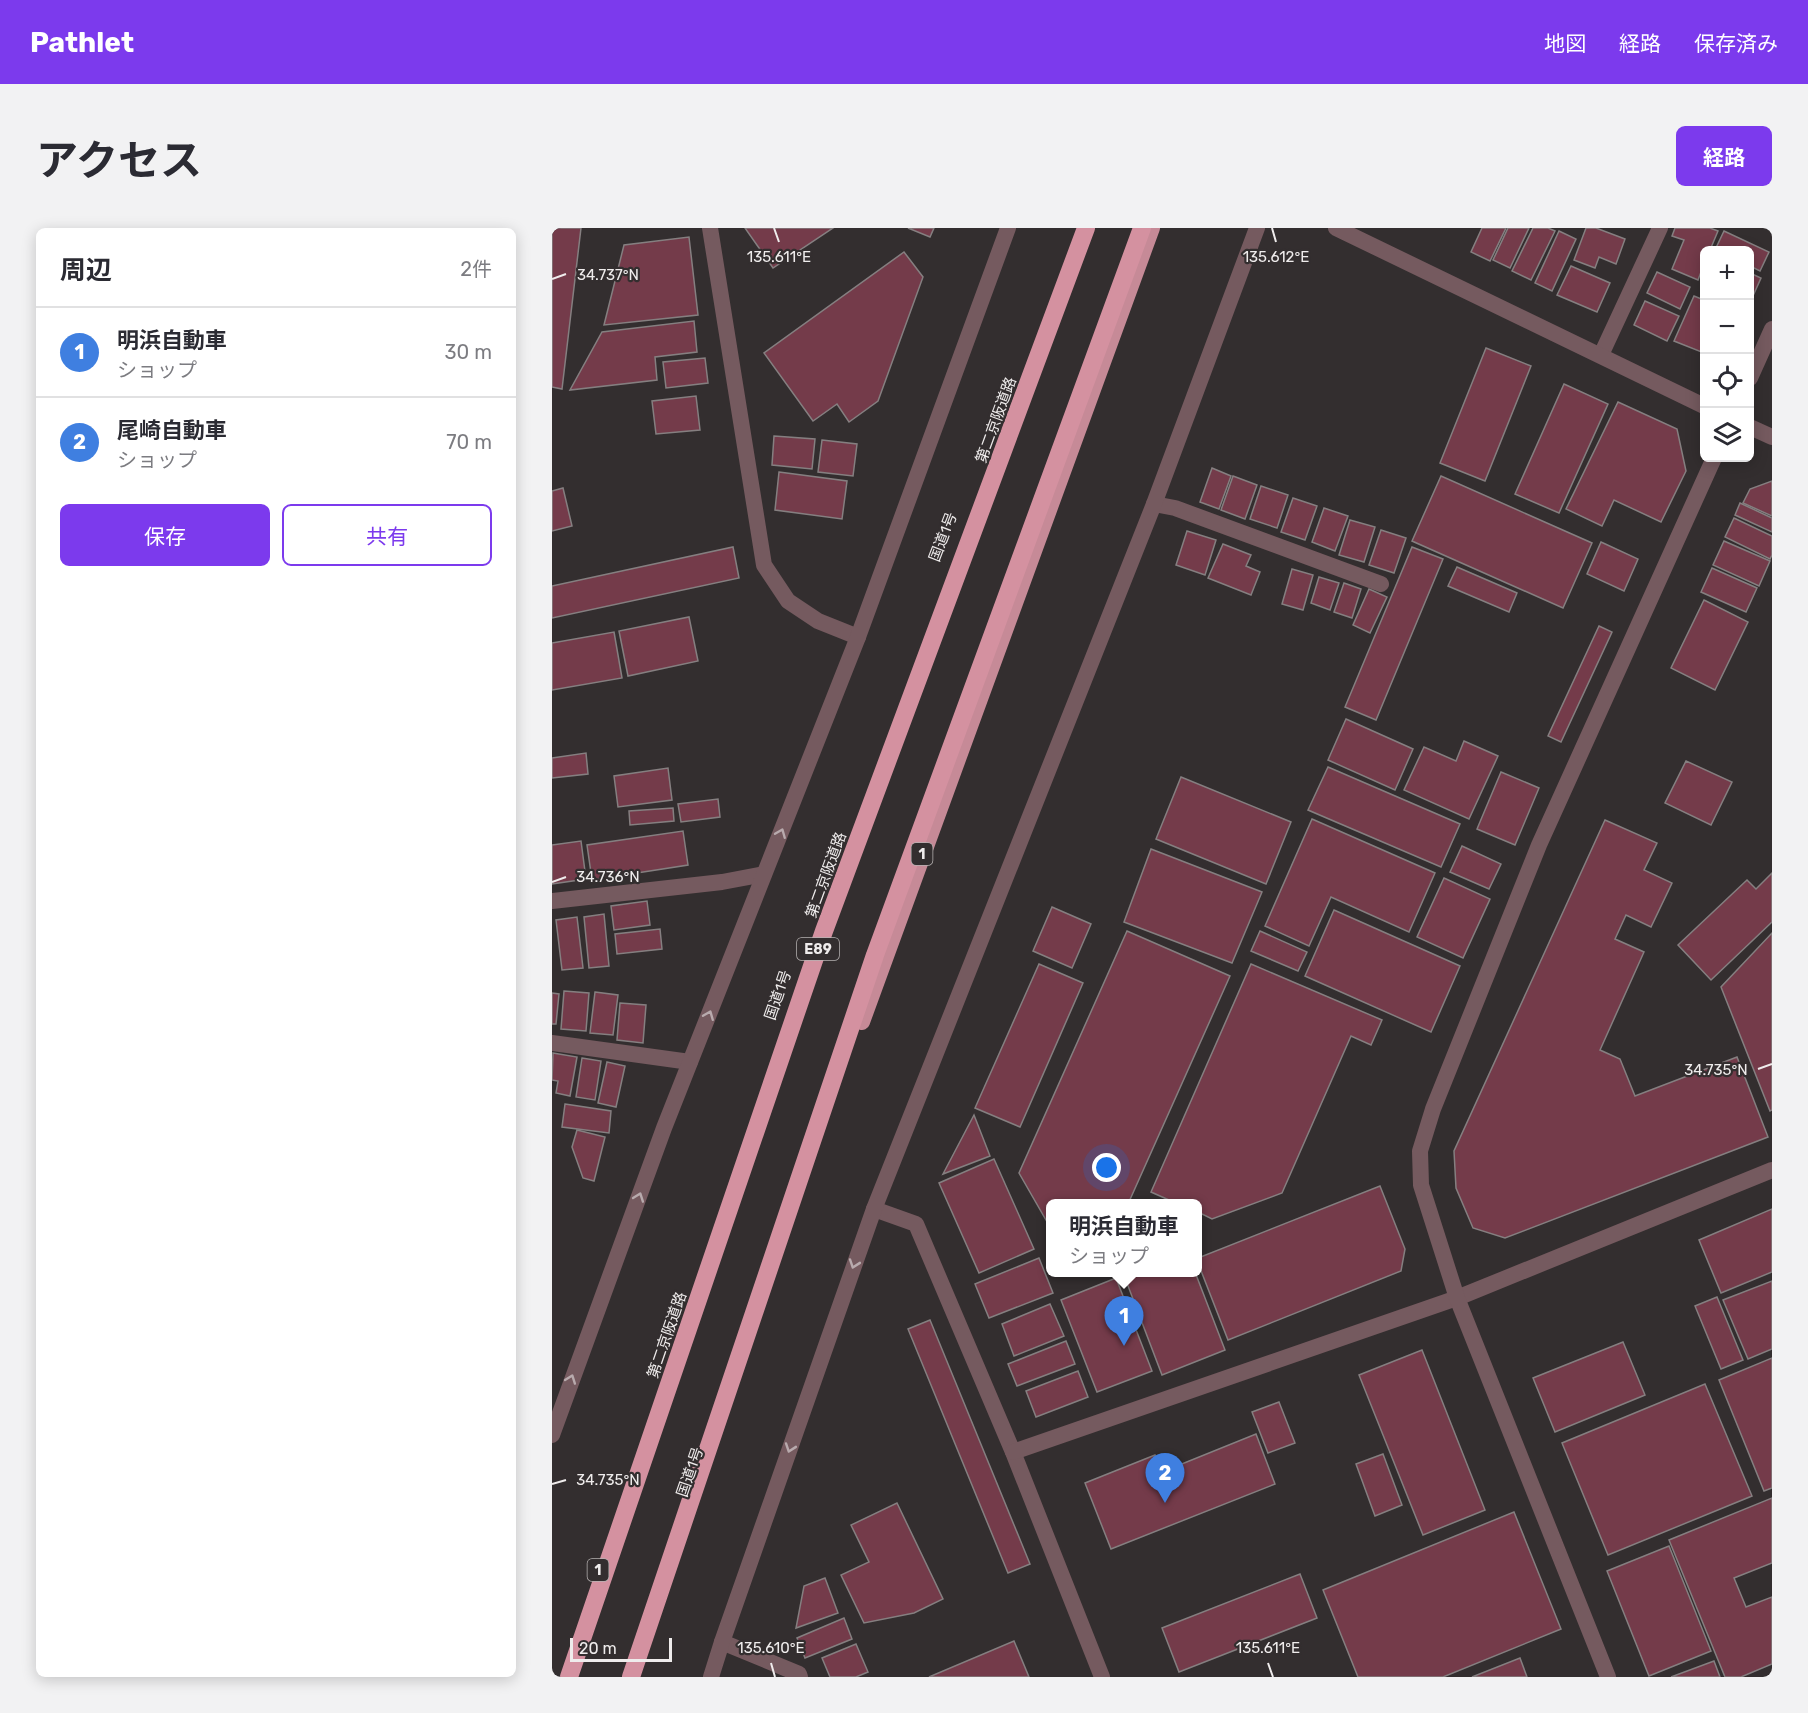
<!DOCTYPE html>
<html lang="ja">
<meta charset="utf-8">
<style>
body{margin:0;font-family:Rubik,"Noto Sans JP",sans-serif;background:#f2f2f3;color:#2b2b33}
.controls{position:absolute;right:18px;top:18px;display:grid;overflow:hidden;border-radius:9px;box-shadow:0 3px 15px #0003}
.controls button{width:54px;height:54px;display:grid;place-items:center;padding:0;border:0;border-bottom:2px solid #e1e1e2;background:#fff;color:#2b2b33;font:30px sans-serif}
.scale{position:absolute;left:18px;bottom:15px;width:102px;box-sizing:border-box;padding-left:6px;border:3px solid #efecec;border-top:0;font-size:16px;line-height:21px;white-space:nowrap;color:#efecec;-webkit-text-stroke:4px #332e2f;paint-order:stroke}
.you{position:absolute;left:555px;top:940px;width:21px;height:21px;margin:-15px;border:4px solid #fff;border-radius:50%;background:#1a73e8;box-shadow:0 0 0 9px #1a73e833}
.badge{display:grid;place-items:center;width:39px;height:39px;border-radius:50%;background:#7c3aed;color:#fff;font-size:20px;font-weight:700}
.pin{position:absolute;translate:-50% -50px;filter:drop-shadow(0 2px 3px #0008)}
.pin::after{content:'';position:absolute;top:32px;width:21px;height:18px;background:inherit;clip-path:polygon(0 0,100% 0,50% 100%)}
.popup{position:absolute;left:494px;top:971px;width:156px;height:78px;box-sizing:border-box;display:grid;place-content:center;border-radius:9px;background:#fff;filter:drop-shadow(0 2px 4px #0005);font-size:20px;white-space:nowrap;color:#7c7c81}
.popup b{font-size:22px;color:#2b2b33}
.popup::after{content:'';position:absolute;left:50%;top:100%;margin-left:-12px;border:12px solid transparent;border-top-color:#fff}
.list{margin:0;padding:0;list-style:none}
h2{display:flex;justify-content:space-between;align-items:center;height:78px;margin:0;padding:0 24px;font-size:26px}
h2 small{font-size:20px;font-weight:400;color:#7c7c81}
.list li{display:grid;grid-template-columns:39px 1fr auto;gap:18px;align-items:center;box-sizing:border-box;height:90px;padding:0 24px;border-top:2px solid #e1e1e2}
.list b{display:block;font-size:22px;white-space:nowrap}
.list p{margin:0;font-size:20px;white-space:nowrap;color:#7c7c81}
.list em{font-size:20px;font-style:normal;color:#7c7c81}
.actions{display:flex;gap:12px;padding:18px 24px}
.actions a{flex:1;padding:14px 0;border:2px solid #7c3aed;border-radius:9px;text-align:center;font-size:21px;color:#7c3aed}
.actions .main{background:#7c3aed;color:#fff}
.icon{flex:none;width:33px;height:33px;fill:none;stroke:currentColor;stroke-width:2;stroke-linecap:round;stroke-linejoin:round}
.map{position:relative;flex:none;width:1220px;height:1449px;overflow:hidden;border-radius:9px}
header{display:flex;align-items:center;gap:36px;box-sizing:border-box;height:84px;padding:0 30px;background:#7c3aed;color:#fff}
header strong{font-size:28px}
nav{display:flex;gap:33px;margin-inline-start:auto;font-size:21px}
.intro{display:flex;align-items:center;justify-content:space-between;box-sizing:border-box;height:144px;padding:0 36px}
h1{margin:0;font-size:42px}
.button{padding:15px 27px;border-radius:9px;background:#7c3aed;color:#fff;font-size:21px;font-weight:700}
main{display:flex;gap:36px;padding:0 36px}
aside{flex:1;background:#fff;border-radius:9px;box-shadow:0 3px 15px #0003}
.map>svg:first-child{display:block}
.building{fill:#743b4a;stroke:#857f80;stroke-width:1.5}
.lines{fill:none;stroke-linecap:round;stroke-linejoin:round}
.service{stroke:#755a5f;stroke-width:16}
.minor{stroke:#755a5f;stroke-width:16}
.tertiary{stroke:#755a5f;stroke-width:16}
.trunk{stroke:#c68a97;stroke-width:16}
.motorway{stroke:#d491a0;stroke-width:18}
.oneway{stroke:#b8aaad}
.ticks{fill:none;stroke:#efecec;stroke-width:2}
.labels{text-anchor:middle;dominant-baseline:central;stroke-width:4.5;stroke-linejoin:round;paint-order:stroke}
.shield{fill:#332e2f;stroke:#b7b3b3;stroke-width:1.5}
.shield-label{font-size:14px;font-weight:bold;fill:#efecec}
.street-label{font-size:15px;fill:#efecec;stroke:#332e2f}
.ticks-label{font-size:15px;text-anchor:middle;fill:#efecec;stroke:#332e2f;stroke-width:4.5;stroke-linejoin:round;paint-order:stroke}
</style>
<header>
<strong>Pathlet</strong>
<nav><a>地図</a><a>経路</a><a>保存済み</a></nav>
</header>
<div class="intro"><h1>アクセス</h1><a class="button">経路</a></div>
<main>
<aside>
<h2>周辺<small>2件</small></h2>
<ul class="list">
<li><span class="badge" style="background:#3f7fe0">1</span><div><b>明浜自動車</b><p>ショップ</p></div><em>30 m</em></li>
<li><span class="badge" style="background:#3f7fe0">2</span><div><b>尾崎自動車</b><p>ショップ</p></div><em>70 m</em></li>
</ul>
<div class="actions"><a class="main">保存</a><a>共有</a></div>
</aside>
<div class="map">
<svg width="1220" height="1449" viewBox="0 0 1220 1449">
<rect width="100%" height="100%" fill="#332e2f"/>
<g class="building">
<path d="M0,0H29L10,161L0,159Z"/>
<path d="M193,0H281L221,40Z"/>
<path d="M356,0H382L378,9Z"/>
<path d="M930,0H954L938,33L919,24Z"/>
<path d="M956,0H977L958,40L941,32Z"/>
<path d="M981,0H996L1003,3L979,52L960,43Z"/>
<path d="M1034,0H1044L1073,11L1064,36L1047,29L1043,40L1022,32Z"/>
<path d="M1123,0H1158L1166,3L1158,22H1152V36L1146,52L1120,41L1132,12L1120,8Z"/>
<path d="M1007,3L1024,11L1000,63L983,55Z"/>
<path d="M1172,3L1217,24L1208,43L1198,38V22H1163Z"/>
<path d="M137,9L146,87L52,97L72,17Z"/>
<path d="M352,24L371,49L326,173L297,194L285,176L261,193L212,125Z"/>
<path d="M1019,38L1058,55L1045,84L1005,67Z"/>
<path d="M1105,44L1138,59L1128,81L1095,65Z"/>
<path d="M1198,45L1209,50L1200,70L1198,69Z"/>
<path d="M1142,68L1152,72V125L1122,113Z"/>
<path d="M1093,73L1127,88L1115,113L1082,97Z"/>
<path d="M142,93L145,124L103,129L105,152L18,162L50,104Z"/>
<path d="M934,120L979,138L933,253L888,235Z"/>
<path d="M153,130L156,155L114,160L111,134Z"/>
<path d="M1012,156L1056,176L1007,285L963,266Z"/>
<path d="M144,168L148,202L104,206L100,173Z"/>
<path d="M1066,174L1125,201L1134,243L1109,294L1062,272L1050,298L1014,281Z"/>
<path d="M222,208L263,211L260,241L220,237Z"/>
<path d="M270,212L305,216L301,248L266,244Z"/>
<path d="M660,240L679,248L667,281L648,274Z"/>
<path d="M227,244L295,253L290,291L223,282Z"/>
<path d="M681,248L705,257L693,291L669,282Z"/>
<path d="M889,248L1040,315L1011,380L860,313Z"/>
<path d="M1220,253V288L1191,275L1198,261Z"/>
<path d="M709,258L736,267L725,300L698,291Z"/>
<path d="M11,260L20,298L0,303V263Z"/>
<path d="M741,270L765,278L753,312L729,304Z"/>
<path d="M1188,275L1220,290V304L1183,287Z"/>
<path d="M772,280L796,288L783,323L760,314Z"/>
<path d="M1182,290L1220,308V327L1218,331L1173,309Z"/>
<path d="M798,292L823,299L812,334L787,327Z"/>
<path d="M829,302L854,310L842,345L817,337Z"/>
<path d="M635,303L664,312L653,347L624,337Z"/>
<path d="M1172,313L1218,333L1207,358L1161,337Z"/>
<path d="M1049,314L1086,331L1072,363L1035,346Z"/>
<path d="M671,316L699,327L694,338L708,344L699,367L656,350Z"/>
<path d="M181,319L187,350L0,390V358Z"/>
<path d="M860,319L891,331L824,492L793,479Z"/>
<path d="M905,339L965,365L957,384L896,358Z"/>
<path d="M1160,340L1205,360L1194,384L1149,364Z"/>
<path d="M740,341L761,347L751,382L730,376Z"/>
<path d="M767,349L787,355L778,382L759,375Z"/>
<path d="M792,355L809,361L800,390L782,384Z"/>
<path d="M817,361L835,369L818,405L801,397Z"/>
<path d="M1152,372L1196,394L1163,462L1119,440Z"/>
<path d="M137,389L146,433L76,448L67,403Z"/>
<path d="M1047,398L1060,404L1009,514L996,508Z"/>
<path d="M62,404L70,450L0,462V415Z"/>
<path d="M794,491L861,521L843,562L776,532Z"/>
<path d="M912,513L946,528L917,591L852,562L872,519L904,533Z"/>
<path d="M34,525L36,546L0,550V530Z"/>
<path d="M1134,533L1180,554L1159,597L1113,575Z"/>
<path d="M776,539L908,596L889,639L756,582Z"/>
<path d="M116,540L120,572L66,579L62,548Z"/>
<path d="M949,544L987,560L963,617L925,601Z"/>
<path d="M629,549L739,594L714,656L604,611Z"/>
<path d="M166,571L168,589L129,594L126,576Z"/>
<path d="M121,580L122,593L78,597L77,583Z"/>
<path d="M760,591L883,645L857,704L779,669L757,718L713,698Z"/>
<path d="M1053,592L1105,615L1092,642L1120,655L1099,699L1074,687L1063,711L1092,724L1048,822L1068,831L1083,868L1185,829L1216,909L953,1010L921,1000L904,960L902,923Z"/>
<path d="M131,603L136,637L40,652L35,617Z"/>
<path d="M29,613L34,651L0,656V617Z"/>
<path d="M910,618L949,636L937,661L898,644Z"/>
<path d="M599,621L710,664L680,735L572,694Z"/>
<path d="M1220,645V694L1159,752L1126,717L1195,652L1204,661Z"/>
<path d="M892,650L938,671L911,730L865,709Z"/>
<path d="M95,673L98,697L62,702L59,678Z"/>
<path d="M500,679L539,696L520,740L481,723Z"/>
<path d="M782,682L908,738L879,804L753,748Z"/>
<path d="M52,686L57,738L37,740L32,689Z"/>
<path d="M25,689L31,740L10,742L4,692Z"/>
<path d="M108,701L110,721L65,726L63,706Z"/>
<path d="M575,703L678,748L576,976H498V999L467,945Z"/>
<path d="M708,703L755,724L746,743L699,723Z"/>
<path d="M1220,705V882L1218,883L1169,759Z"/>
<path d="M487,736L531,755L468,899L423,880Z"/>
<path d="M699,736L830,792L819,817L799,808L730,965L660,991L646,984V976H626L599,964Z"/>
<path d="M12,763L37,765L34,803L9,801Z"/>
<path d="M43,764L66,767L61,807L38,805Z"/>
<path d="M0,765L7,766L4,796H0Z"/>
<path d="M68,775L94,777L91,815L65,812Z"/>
<path d="M1,825L25,829L18,868L4,865L6,853L0,852Z"/>
<path d="M30,830L49,833L43,872L24,869Z"/>
<path d="M55,834L73,838L64,879L46,875Z"/>
<path d="M13,876L59,883L57,905L10,899Z"/>
<path d="M422,887L438,928L391,946Z"/>
<path d="M25,902L53,909L42,953L31,950L20,919Z"/>
<path d="M442,931L482,1021L427,1045L387,955Z"/>
<path d="M828,958L853,1021L849,1043L676,1112L646,1035V1030Z"/>
<path d="M1220,981V1044L1169,1065L1147,1012Z"/>
<path d="M487,1030L501,1065L437,1090L423,1056Z"/>
<path d="M587,1044H643L673,1122L610,1147L573,1050Z"/>
<path d="M564,1050L600,1143L545,1164L509,1072Z"/>
<path d="M1220,1053V1121L1196,1131L1171,1072Z"/>
<path d="M1165,1069L1191,1132L1169,1141L1143,1078Z"/>
<path d="M498,1076L512,1108L462,1128L450,1096Z"/>
<path d="M378,1092L478,1336L456,1345L356,1101Z"/>
<path d="M514,1113L523,1136L465,1158L456,1136Z"/>
<path d="M1071,1114L1093,1167L1003,1204L981,1150Z"/>
<path d="M870,1122L933,1282L871,1307L807,1147Z"/>
<path d="M1220,1130V1260L1212,1263L1167,1152Z"/>
<path d="M526,1143L536,1169L484,1189L474,1163Z"/>
<path d="M1153,1156L1200,1268L1056,1327L1010,1215Z"/>
<path d="M727,1174L743,1215L716,1225L700,1184Z"/>
<path d="M704,1206L723,1256L559,1321L533,1255L603,1227L610,1244Z"/>
<path d="M831,1226L850,1277L823,1288L804,1236Z"/>
<path d="M1220,1270V1335L1182,1350L1194,1379L1220,1369V1436L1189,1449H1173L1117,1312Z"/>
<path d="M345,1275L391,1371L362,1385L312,1395L289,1347L317,1334L299,1297Z"/>
<path d="M962,1284L1009,1401L891,1449H806L771,1362Z"/>
<path d="M1117,1318L1159,1423L1097,1448L1055,1343Z"/>
<path d="M748,1346L765,1390L627,1444L610,1400Z"/>
<path d="M273,1350L286,1385L244,1400L252,1358Z"/>
<path d="M292,1390L300,1411L253,1430L245,1410Z"/>
<path d="M462,1413L477,1449H377Z"/>
<path d="M304,1416L316,1444L304,1449H278L270,1430Z"/>
<path d="M968,1430L975,1449H920Z"/>
<path d="M1162,1433L1168,1449H1119Z"/>
</g>
<g class="lines">
<g class="service">
<path d="M1049,127L1108,0"/>
<path d="M602,276L623,280L829,356"/>
<path d="M0,673L170,654L212,646"/>
<path d="M0,815L138,834"/>
</g>
<path class="minor" d="M170,1414L247,1446L248,1449"/>
<g class="tertiary">
<path d="M158,0L212,337L236,373L266,393L306,409"/>
<path d="M784,0L1152,178"/>
<path d="M1198,150L1220,101"/>
<path d="M1198,199L1220,209"/>
<path d="M322,981L364,996L461,1224L550,1449"/>
<path d="M0,1207L112,900L306,409L456,0"/>
<path d="M461,1224L905,1070L1220,942"/>
<path d="M159,1449L170,1414L322,981L602,276L705,0"/>
<path d="M1056,1449L905,1070L869,957L868,923L881,881L987,617L1162,230"/>
</g>
<path class="trunk" d="M310,794L600,0"/>
<g class="motorway">
<path d="M17,1449L272,703L534,0"/>
<path d="M79,1449L323,727L590,0"/>
</g>
</g>
<defs><path id="oneway-chevron" d="M-2-3.5L2.5 0L-2 3.5" fill="none" stroke-width="1.6" stroke-linecap="round" stroke-linejoin="round" transform="scale(1.5)"/></defs>
<g class="oneway">
<use href="#oneway-chevron" transform="translate(229 605) rotate(-68)"/>
<use href="#oneway-chevron" transform="translate(157 787) rotate(-68)"/>
<use href="#oneway-chevron" transform="translate(87 969) rotate(-70)"/>
<use href="#oneway-chevron" transform="translate(302 1036) rotate(109)"/>
<use href="#oneway-chevron" transform="translate(19 1151) rotate(-70)"/>
<use href="#oneway-chevron" transform="translate(238 1220) rotate(109)"/>
</g>
<path class="ticks" d="M222,0L227,14M720,0L724,14M0,51L14,46M0,654L14,649M1206,841L1220,836M0,1256L14,1252M219,1435L223,1449M716,1435L721,1449"/>
<g class="labels">
<g class="shield">
<rect x="359.5" y="615" width="21" height="22" rx="4.5"/>
<rect x="245" y="710" width="42" height="22" rx="4.5"/>
<rect x="35.5" y="1331" width="21" height="22" rx="4.5"/>
</g>
<g class="shield-label">
<text x="370" y="626">1</text>
<text x="266" y="721">E89</text>
<text x="46" y="1342">1</text>
</g>
<g class="street-label">
<text transform="translate(444 192) rotate(-70)">第二京阪道路</text>
<text transform="translate(391 309) rotate(-69)">国道1号</text>
<text transform="translate(274 647) rotate(-70)">第二京阪道路</text>
<text transform="translate(226 767) rotate(-71)">国道1号</text>
<text transform="translate(115 1107) rotate(-71)">第二京阪道路</text>
<text transform="translate(138 1244) rotate(-71)">国道1号</text>
</g>
</g>
<g class="ticks-label">
<text x="724" y="34">135.612°E</text>
<text x="227" y="34">135.611°E</text>
<text x="56" y="52">34.737°N</text>
<text x="56" y="654">34.736°N</text>
<text x="1164" y="847">34.735°N</text>
<text x="56" y="1257">34.735°N</text>
<text x="219" y="1425">135.610°E</text>
<text x="716" y="1425">135.611°E</text>
</g>
</svg>
<div class="controls">
<button>+</button>
<button>−</button>
<button><svg class="icon" aria-label="locate" viewBox="0 0 24 24"><circle cx="12" cy="12" r="6"/><path d="M12 2v4M12 18v4M2 12h4M18 12h4"/></svg></button>
<button><svg class="icon" aria-label="layers" viewBox="0 0 24 24"><path d="M12 4l9 5-9 5-9-5zM3 14l9 5 9-5"/></svg></button>
</div>
<div class="scale">20 m</div>
<div class="you"></div>
<div class="pin badge" style="left:572px;top:1118px;background:#3f7fe0">1</div>
<div class="popup"><b>明浜自動車</b>ショップ</div>
<div class="pin badge" style="left:613px;top:1275px;background:#3f7fe0">2</div>
</div>
</main>
